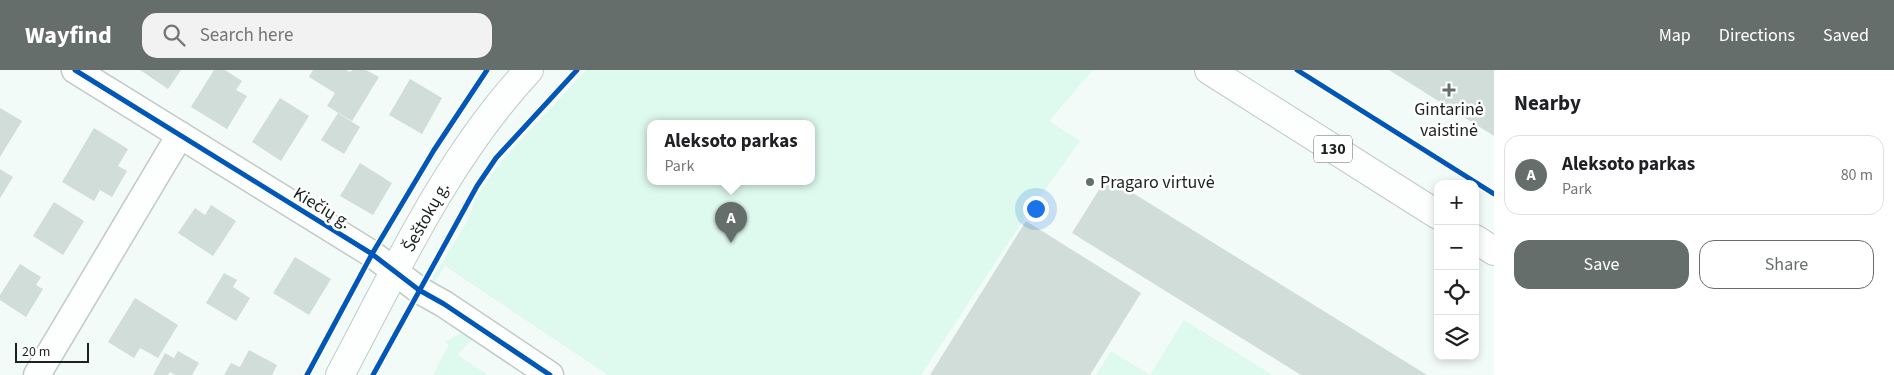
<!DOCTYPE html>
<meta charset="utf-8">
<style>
body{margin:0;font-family:"Source Sans 3",sans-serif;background:#f2f2f2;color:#202124}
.controls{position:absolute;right:15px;bottom:15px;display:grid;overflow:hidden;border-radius:10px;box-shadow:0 2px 8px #0003}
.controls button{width:45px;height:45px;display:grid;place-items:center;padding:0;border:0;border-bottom:1px solid #e0e0e0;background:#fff;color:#202124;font:25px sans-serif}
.scale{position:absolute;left:15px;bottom:12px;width:74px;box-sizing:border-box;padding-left:5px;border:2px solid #1b221f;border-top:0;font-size:14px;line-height:18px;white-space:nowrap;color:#1b221f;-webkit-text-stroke:4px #fff;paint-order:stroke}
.you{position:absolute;left:1035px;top:138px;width:18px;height:18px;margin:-12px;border:4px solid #fff;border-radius:50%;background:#1a73e8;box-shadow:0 0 0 8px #1a73e833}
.badge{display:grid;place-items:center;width:32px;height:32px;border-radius:50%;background:#666e6b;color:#fff;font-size:16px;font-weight:700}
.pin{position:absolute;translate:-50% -41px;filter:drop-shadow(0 1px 2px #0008)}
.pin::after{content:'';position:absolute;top:26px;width:18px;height:15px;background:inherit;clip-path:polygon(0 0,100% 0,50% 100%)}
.popup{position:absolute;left:647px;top:50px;width:168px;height:65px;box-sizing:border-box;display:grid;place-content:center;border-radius:10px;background:#fff;filter:drop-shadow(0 1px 4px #0005);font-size:16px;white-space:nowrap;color:#757577}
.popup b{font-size:19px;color:#202124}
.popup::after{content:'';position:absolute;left:50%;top:100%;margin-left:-10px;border:10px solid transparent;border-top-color:#fff}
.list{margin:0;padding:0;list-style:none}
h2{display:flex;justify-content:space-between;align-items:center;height:65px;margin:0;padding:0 20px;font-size:21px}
h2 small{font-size:16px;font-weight:400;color:#757577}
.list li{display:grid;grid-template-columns:32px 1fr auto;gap:15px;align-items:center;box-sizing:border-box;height:80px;margin:0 10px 10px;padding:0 10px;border:1px solid #e0e0e0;border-radius:15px}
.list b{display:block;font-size:19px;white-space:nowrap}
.list p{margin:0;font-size:16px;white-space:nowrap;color:#757577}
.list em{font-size:16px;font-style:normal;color:#757577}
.actions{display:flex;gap:10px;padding:15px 20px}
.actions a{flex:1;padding:11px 0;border:1px solid #666e6b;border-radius:15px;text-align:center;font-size:18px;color:#666e6b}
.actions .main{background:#666e6b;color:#fff}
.icon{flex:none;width:28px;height:28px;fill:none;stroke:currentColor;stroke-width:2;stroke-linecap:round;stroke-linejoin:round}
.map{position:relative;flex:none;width:1494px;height:305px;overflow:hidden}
header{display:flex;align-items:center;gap:30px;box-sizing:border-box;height:70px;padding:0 25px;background:#666e6b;color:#fff}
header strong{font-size:24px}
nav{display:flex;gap:28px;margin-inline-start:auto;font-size:18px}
.search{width:350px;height:45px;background:#f2f2f2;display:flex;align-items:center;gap:12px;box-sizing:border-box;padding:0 18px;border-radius:15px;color:#757577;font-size:19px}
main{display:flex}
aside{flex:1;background:#fff}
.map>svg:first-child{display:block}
.green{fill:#def9ed;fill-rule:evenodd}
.building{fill:#d1ddd8}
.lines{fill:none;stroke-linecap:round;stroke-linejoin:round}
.street-casing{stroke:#c2cac6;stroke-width:29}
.primary-casing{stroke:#c2cac6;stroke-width:30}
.street{stroke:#fdfefe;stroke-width:26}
.primary{stroke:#fdfefe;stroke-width:28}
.cycleway-casing{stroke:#fff;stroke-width:8}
.cycleway{stroke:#0057b8;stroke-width:5}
.poi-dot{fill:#666e6b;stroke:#fff;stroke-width:2}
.labels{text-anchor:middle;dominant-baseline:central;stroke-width:5;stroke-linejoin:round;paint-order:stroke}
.shield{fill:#fff;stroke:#5f6462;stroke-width:1}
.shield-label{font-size:16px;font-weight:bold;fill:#1b221f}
.poi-label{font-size:18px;fill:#1b221f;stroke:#fff}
.street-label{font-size:18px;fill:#1b221f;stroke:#fff}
</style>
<header>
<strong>Wayfind</strong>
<div class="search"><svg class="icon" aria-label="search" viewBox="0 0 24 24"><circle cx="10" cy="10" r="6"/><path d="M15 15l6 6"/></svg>Search here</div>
<nav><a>Map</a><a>Directions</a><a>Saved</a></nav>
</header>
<main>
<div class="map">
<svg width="1494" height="305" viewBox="0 0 1494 305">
<rect width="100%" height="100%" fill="#f2fbf7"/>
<g class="green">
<path d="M586,0H1093L1049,51L1080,71L1028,143L921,305H608L445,196L432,216L429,214L468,150L475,129L500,93ZM651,54H811V112H651Z"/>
<path d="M1184,250L1273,305H1096L1111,281L1150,305Z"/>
<path d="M461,263L474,267L458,285L488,305H433L449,274L445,272Z"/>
</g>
<g class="building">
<path d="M140,0H181L168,19Z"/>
<path d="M214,0H225L242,11L236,20L247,26L227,59L191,37Z"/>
<path d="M313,0H346L350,2L352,0H366L379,7L352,51L327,36L335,23L309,7Z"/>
<path d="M1389,0H1494V66Z"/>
<path d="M410,9L442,28L422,64L389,45Z"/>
<path d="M280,28L309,46L281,91L252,72Z"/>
<path d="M0,38L22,51L0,87Z"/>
<path d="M338,43L360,57L344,84L321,70Z"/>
<path d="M94,58L128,79L118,96L127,101L112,127L100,120L94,131L62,112Z"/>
<path d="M360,93L392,113L373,145L340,126Z"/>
<path d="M0,99L13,107L0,128Z"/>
<path d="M1107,107L1427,305H1301L1072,163Z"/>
<path d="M54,132L84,151L63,185L33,166Z"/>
<path d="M211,135L236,151L213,186L178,163L195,138L205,145Z"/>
<path d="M1026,151L1141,223L1090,305H930Z"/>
<path d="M295,187L331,209L309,245L273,223Z"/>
<path d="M20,194L41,207L36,215L43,219L26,247L0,230V225Z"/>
<path d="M224,203L237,210L233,217L250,228L236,251L206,233Z"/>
<path d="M135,228L178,255L158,288L140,278L134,288L108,272Z"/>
<path d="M249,280L277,295L272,305H224L231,293L240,297Z"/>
<path d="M178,281L199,293L192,305H175L170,302L168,305H153L165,283L174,288Z"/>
</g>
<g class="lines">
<defs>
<g id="street">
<path d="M75,0L372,184L419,220L444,234L550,305"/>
<path d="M37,305L180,65"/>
</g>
<g id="primary">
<path d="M1209,0L1438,145"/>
<path d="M1475,169L1494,181"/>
<path d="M340,305C396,200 447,88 529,0"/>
</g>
</defs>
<use href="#street" class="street-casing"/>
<use href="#primary" class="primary-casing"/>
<use href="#street" class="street"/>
<use href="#primary" class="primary"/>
<defs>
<g id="cycleway">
<path d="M75,0L372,184L419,220L444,234L550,305"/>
<path d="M1297,0L1494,124"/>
<path d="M307,305L372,184L434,80L487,0"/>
<path d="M373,305L477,116L496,88L577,0"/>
</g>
</defs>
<use href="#cycleway" class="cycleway-casing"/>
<use href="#cycleway" class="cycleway"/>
</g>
<g class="poi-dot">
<path d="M1446.5 12.5h5v5h5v5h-5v5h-5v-5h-5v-5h5z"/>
<circle cx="1090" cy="112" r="5"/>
</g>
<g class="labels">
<rect class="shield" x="1314" y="65.5" width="38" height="27" rx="4"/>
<g class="shield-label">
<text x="1333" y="79">130</text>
</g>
<g class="poi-label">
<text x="1449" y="39">Gintarinė<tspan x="1449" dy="21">vaistinė</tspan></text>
<text x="1100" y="112" text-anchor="start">Pragaro virtuvė</text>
</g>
<g class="street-label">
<text transform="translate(322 138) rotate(31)">Kiečių g.</text>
<text transform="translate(426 147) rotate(-61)">Šeštokų g.</text>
</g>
</g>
</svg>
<div class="controls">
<button>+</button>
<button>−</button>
<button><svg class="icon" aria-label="locate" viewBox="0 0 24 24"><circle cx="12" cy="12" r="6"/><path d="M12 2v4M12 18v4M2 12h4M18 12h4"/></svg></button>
<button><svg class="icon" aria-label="layers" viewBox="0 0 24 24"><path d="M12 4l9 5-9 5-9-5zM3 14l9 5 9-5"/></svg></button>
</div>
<div class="scale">20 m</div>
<div class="you"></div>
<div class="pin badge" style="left:731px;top:173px">A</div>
<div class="popup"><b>Aleksoto parkas</b>Park</div>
</div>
<aside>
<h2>Nearby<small></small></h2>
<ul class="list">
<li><span class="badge">A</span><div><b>Aleksoto parkas</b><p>Park</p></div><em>80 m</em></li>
</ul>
<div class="actions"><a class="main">Save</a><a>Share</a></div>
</aside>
</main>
